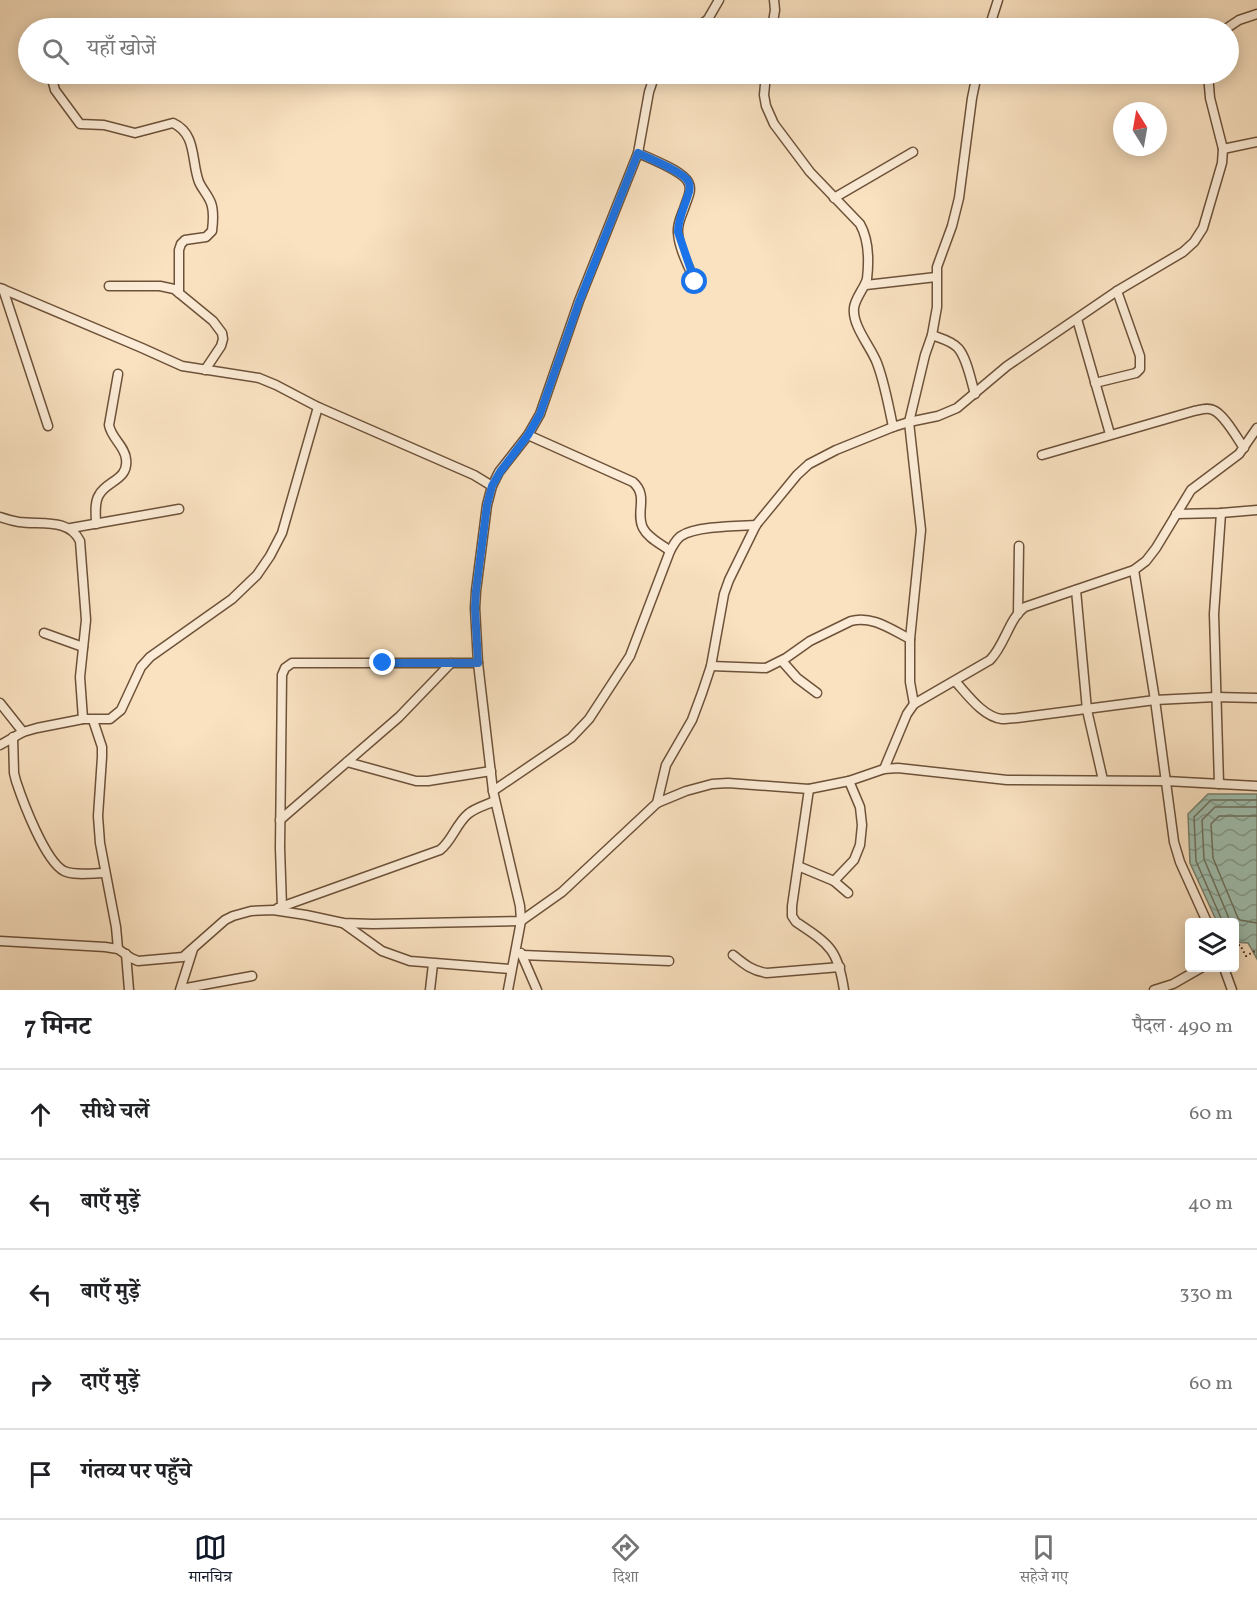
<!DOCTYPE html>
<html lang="hi">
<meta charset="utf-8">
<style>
body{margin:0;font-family:Vollkorn,"Noto Serif Devanagari",serif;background:#f6f6f6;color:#202124}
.controls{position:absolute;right:18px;bottom:18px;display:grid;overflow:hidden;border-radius:6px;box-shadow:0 3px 15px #0003}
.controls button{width:54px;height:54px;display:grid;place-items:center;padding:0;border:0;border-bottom:2px solid #e0e0e0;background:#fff;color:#202124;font:30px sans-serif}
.compass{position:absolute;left:1113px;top:102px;width:54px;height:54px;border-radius:50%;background:#fff;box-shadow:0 3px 15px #0003;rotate:349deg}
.stop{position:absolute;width:18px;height:18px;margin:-14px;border:4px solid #1a73e8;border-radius:50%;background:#fff}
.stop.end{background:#1a73e8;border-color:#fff;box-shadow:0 2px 6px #0008}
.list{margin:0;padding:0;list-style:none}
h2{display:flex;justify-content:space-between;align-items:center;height:78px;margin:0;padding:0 24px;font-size:26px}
h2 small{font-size:20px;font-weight:400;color:#757577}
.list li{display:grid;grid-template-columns:39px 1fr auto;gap:18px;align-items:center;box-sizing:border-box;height:90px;padding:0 24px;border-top:2px solid #e0e0e0}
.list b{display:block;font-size:22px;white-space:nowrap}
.list em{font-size:20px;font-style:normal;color:#757577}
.icon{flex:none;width:33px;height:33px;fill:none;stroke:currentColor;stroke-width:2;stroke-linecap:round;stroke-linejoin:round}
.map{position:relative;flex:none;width:1257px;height:990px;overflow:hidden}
.search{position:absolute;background:#fff;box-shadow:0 3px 15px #0003;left:18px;right:18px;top:18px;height:66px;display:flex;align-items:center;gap:15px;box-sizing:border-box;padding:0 21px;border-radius:33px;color:#757577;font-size:22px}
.sheet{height:528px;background:#fff}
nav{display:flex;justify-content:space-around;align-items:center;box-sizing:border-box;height:84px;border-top:2px solid #e0e0e0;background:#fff;font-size:16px;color:#757577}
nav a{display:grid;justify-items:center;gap:3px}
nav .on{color:#111827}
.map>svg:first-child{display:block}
.water{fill:url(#water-waves);stroke:#78806d;stroke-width:1.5}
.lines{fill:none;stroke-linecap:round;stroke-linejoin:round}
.shore{stroke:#6e705d;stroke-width:1.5}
.street-casing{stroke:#6d5239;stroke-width:11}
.path{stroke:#3e220c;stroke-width:2;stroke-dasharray:1.5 3;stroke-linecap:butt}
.street{stroke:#fcecd7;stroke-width:8}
.route{stroke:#1a73e8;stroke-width:8}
</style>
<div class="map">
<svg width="1257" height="990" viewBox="0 0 1257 990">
<defs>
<pattern id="water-waves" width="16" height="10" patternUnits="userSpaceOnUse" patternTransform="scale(1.5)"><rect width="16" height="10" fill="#9fbeae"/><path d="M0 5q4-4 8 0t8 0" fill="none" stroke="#839a8c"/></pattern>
</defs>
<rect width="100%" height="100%" fill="#fae2c1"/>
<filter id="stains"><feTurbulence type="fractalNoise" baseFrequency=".00333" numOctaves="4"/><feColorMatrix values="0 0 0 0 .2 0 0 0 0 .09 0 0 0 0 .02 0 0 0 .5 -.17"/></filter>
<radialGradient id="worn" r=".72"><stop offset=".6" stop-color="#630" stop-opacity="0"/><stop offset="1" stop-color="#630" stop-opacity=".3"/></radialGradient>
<path class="water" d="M1208,794H1257V959L1248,943L1235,942L1234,922H1217L1190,863L1188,814Z"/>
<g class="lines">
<g class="shore">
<path d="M1257,816H1219L1211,824L1213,858L1238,918L1240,920L1257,923"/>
<path d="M1222,922L1221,918L1196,861L1194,817L1211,800H1257"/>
<path d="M1229,922L1228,916L1204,859L1202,820L1215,807H1257"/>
</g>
<defs>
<g id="street">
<path d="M697,28L708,19L719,0"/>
<path d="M772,28L775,10L774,0"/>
<path d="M989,28L998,0"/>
<path d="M1227,28L1239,20L1257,14"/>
<path d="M53,74L52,79L55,90L80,124L104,125L135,133L173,123C197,134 191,161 199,182C202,189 208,195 211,203C214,211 213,223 212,231L206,237L185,240L181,244L179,250V293"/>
<path d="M766,74L764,95L766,106L774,124L810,172L860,224C869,240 869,262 867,279C864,289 855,298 854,308C852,326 871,347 877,363C884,381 889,407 893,427"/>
<path d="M1223,149L1257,142"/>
<path d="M638,153C649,158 686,172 689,184C692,191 687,199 685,206C682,215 677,223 678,233C679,249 689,267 695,282"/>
<path d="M834,198L913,152"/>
<path d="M866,285L936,277"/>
<path d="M109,286H160L174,289L213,321L222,333L223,339L221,346L205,370"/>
<path d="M0,288L142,348L182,366L259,378L276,385L318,407L474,475L492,486"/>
<path d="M3,289L48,426"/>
<path d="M1077,319L1110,434"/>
<path d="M932,335C940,338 952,341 958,348C967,358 971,381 975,394"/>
<path d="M1095,383L1136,373L1140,369V356L1117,291"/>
<path d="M528,435L633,482C649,496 635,512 643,528C648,538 661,544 670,551"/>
<path d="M1042,455L1194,411C1200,410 1208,407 1213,410C1224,414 1237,438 1244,448"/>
<path d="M1176,514L1221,513L1257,510"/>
<path d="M0,517C6,519 13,521 19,522C41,525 69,518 80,541L86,620L80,677L83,719"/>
<path d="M96,524C96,515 94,503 99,495C106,481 129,480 126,459C125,446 111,438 109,425L118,374"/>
<path d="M71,528L179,509"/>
<path d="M1134,570L1155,700L1174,842L1180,862L1207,922"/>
<path d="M1076,590L1087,710L1103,780"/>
<path d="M1018,614L1019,546"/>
<path d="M44,633L83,647"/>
<path d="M782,661L797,678L817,693"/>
<path d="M711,666L766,668L786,658L810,641L851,621C872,615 892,630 910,639"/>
<path d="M955,681C967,694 983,717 1002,719C1007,719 1012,718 1017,718L1155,700L1216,697L1257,698"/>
<path d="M0,703L23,732"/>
<path d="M914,704L910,682V639L921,530L909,422L925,355L932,335L937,307V267L952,226L959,198L972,98L977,74"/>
<path d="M93,720L102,747V757L98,816L100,843L116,927L118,949"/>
<path d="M13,737L14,773L16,781C23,802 45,861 64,871C75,876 93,873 105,873"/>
<path d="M0,745L23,732L37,728L83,719H110L121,710L141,667L150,657L232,599L257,575L270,556L282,533L318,407"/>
<path d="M347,762L416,781H428L491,771"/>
<path d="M884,769L907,714L914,704L990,660C1005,645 1009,618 1025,607L1134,570L1146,561L1156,548L1191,490L1239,454L1257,428"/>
<path d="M1219,784L1214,614L1221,513"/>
<path d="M809,789L792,906V916L796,922C829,944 838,949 844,990"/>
<path d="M493,791L571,738L589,719L630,656L670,551C673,546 676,539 681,536C696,526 738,526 756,525"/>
<path d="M657,803L666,765L692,720L702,693L711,666L724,594L729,580L756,525L797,475L809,464L836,450L893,427L909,422L938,416L957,408L1007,366L1117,291L1183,252L1194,242L1203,228L1222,163L1223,149L1210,98L1208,74"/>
<path d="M280,820L399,717L451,663"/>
<path d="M798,866L834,881L848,893"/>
<path d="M834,881L854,860L860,845L862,825L860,807L849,781"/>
<path d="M282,907L280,848L282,675L285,668L292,663H478"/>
<path d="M278,908L440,850C452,841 456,824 468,814C475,808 486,805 495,801"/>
<path d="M343,923L382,951L410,961L511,969"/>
<path d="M0,941L105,947L118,949L131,958L138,961L183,957L225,920L233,916L251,911L273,910L306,915L343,923L373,924L521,921L562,892L657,803L686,791L712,784L728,783L809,789L849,781L884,769L898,768L1007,780L1166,781L1257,786"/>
<path d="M521,953L537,990"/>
<path d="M126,954L129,990"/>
<path d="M522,955L669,961"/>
<path d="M733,955C744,964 752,971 767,973L840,967"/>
<path d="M1224,968L1232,990"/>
<path d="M181,989L252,976"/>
<path d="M180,990L193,949"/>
<path d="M430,990L433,964"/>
<path d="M508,990L521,921L520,906L493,791L478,663L475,608L476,591L487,505L492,486L499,472L528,435L540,414L579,301L638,153L649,92L655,74"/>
<path d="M1154,990L1173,984L1201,968"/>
</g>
</defs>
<use href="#street" class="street-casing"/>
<path class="path" d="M1234,946L1240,945L1246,956L1257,950"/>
<use href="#street" class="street"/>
</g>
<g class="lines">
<path class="route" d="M383,663H478L475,608L476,591L487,505L492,486L500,472L528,435L540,414L579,302L638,153C649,158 683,172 688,181C691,186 690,190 688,195C684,208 678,219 678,232L695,282"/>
</g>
<rect width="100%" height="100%" filter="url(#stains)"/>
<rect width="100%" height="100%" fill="url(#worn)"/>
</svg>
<div class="controls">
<button><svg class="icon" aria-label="layers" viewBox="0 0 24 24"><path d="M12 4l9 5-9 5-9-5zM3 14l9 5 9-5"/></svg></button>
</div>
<svg class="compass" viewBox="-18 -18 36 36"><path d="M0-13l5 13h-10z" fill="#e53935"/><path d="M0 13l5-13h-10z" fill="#757577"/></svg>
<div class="stop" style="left:695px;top:282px"></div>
<div class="stop end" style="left:383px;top:663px"></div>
<div class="search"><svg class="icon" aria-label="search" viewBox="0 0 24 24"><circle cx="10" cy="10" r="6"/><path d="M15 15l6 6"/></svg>यहाँ खोजें</div>
</div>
<section class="sheet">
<h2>7 मिनट<small>पैदल · 490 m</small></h2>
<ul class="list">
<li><svg class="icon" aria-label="ahead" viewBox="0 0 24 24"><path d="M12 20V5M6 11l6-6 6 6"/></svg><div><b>सीधे चलें</b></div><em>60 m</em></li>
<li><svg class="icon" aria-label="left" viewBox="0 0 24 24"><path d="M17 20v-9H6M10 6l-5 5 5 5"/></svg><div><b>बाएँ मुड़ें</b></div><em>40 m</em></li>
<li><svg class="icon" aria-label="left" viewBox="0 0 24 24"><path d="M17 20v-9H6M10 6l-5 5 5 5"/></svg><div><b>बाएँ मुड़ें</b></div><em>330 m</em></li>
<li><svg class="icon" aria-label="right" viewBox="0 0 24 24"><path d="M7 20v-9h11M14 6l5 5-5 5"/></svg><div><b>दाएँ मुड़ें</b></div><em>60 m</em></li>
<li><svg class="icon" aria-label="arrive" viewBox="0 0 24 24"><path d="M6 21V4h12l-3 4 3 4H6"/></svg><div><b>गंतव्य पर पहुँचे</b></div></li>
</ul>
</section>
<nav>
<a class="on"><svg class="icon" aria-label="map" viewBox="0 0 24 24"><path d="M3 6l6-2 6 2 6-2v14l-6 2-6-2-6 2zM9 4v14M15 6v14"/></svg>मानचित्र</a>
<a><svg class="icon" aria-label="directions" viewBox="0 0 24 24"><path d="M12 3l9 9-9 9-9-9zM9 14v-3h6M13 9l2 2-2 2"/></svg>दिशा</a>
<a><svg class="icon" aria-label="saved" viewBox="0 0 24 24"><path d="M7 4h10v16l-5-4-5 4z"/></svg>सहेजे गए</a>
</nav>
